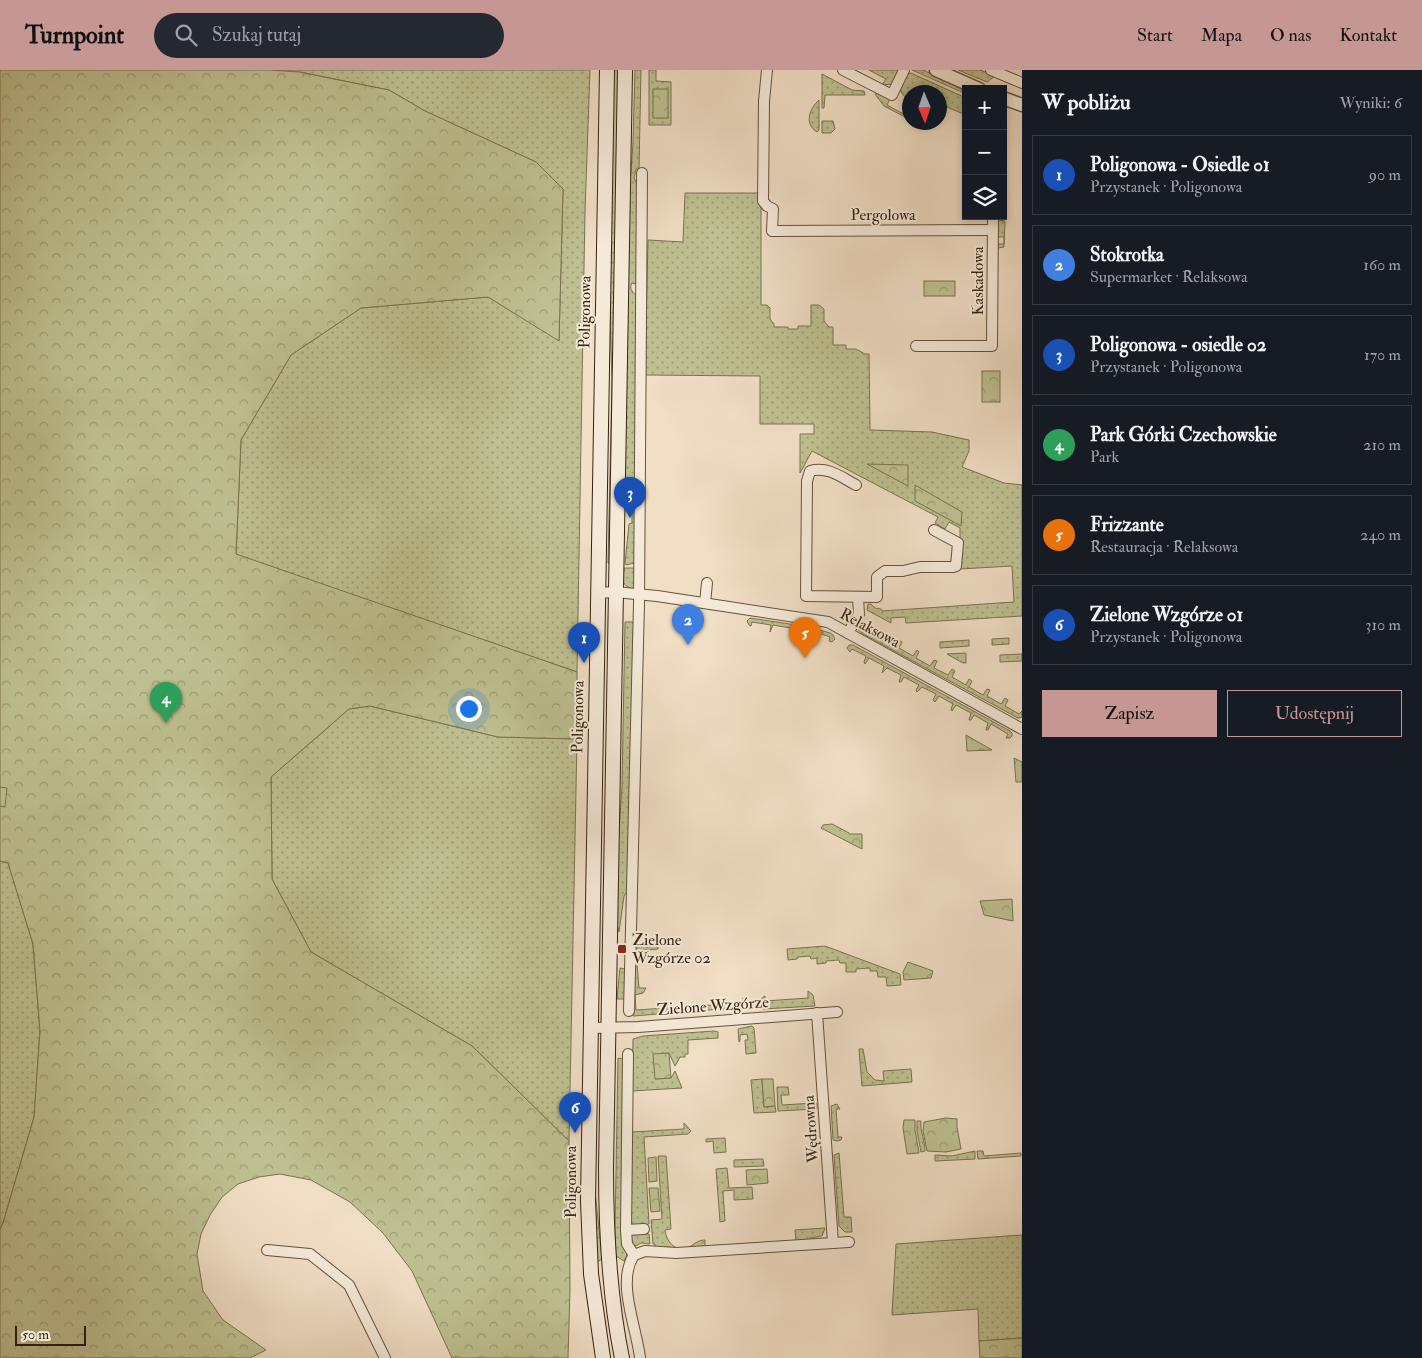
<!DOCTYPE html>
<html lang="pl">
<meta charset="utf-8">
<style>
body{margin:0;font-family:"IM FELL Double Pica",serif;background:#242831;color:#f1f3f6}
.controls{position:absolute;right:15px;top:15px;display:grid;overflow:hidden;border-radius:0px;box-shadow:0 2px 8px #0003}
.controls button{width:45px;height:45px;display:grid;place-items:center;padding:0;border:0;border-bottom:1px solid #363941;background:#171b24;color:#f1f3f6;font:25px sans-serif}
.compass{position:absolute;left:902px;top:15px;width:45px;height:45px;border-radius:50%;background:#171b24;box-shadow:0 2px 8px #0003;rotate:178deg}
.scale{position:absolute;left:15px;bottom:12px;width:71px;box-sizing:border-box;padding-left:5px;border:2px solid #36230f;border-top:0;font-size:14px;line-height:18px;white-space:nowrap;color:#36230f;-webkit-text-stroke:4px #f5ead9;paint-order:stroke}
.you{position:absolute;left:468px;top:638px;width:18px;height:18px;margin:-12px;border:4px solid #fff;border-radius:50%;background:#1a73e8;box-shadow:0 0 0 8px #1a73e833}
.badge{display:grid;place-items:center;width:32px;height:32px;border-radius:50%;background:#c59692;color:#fff;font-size:16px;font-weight:700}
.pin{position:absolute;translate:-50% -41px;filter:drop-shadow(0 1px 2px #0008)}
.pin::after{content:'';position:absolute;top:26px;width:18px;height:15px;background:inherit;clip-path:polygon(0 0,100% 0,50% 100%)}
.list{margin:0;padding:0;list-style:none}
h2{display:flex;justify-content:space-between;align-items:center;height:65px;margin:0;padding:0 20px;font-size:21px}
h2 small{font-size:16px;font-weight:400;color:#9ea1a6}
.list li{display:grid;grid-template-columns:32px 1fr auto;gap:15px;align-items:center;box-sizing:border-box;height:80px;margin:0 10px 10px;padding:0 10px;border:1px solid #363941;border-radius:0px}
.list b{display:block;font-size:19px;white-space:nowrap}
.list p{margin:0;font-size:16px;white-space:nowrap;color:#9ea1a6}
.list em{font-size:16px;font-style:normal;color:#9ea1a6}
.actions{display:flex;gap:10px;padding:15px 20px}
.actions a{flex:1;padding:11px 0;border:1px solid #c59692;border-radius:0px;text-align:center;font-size:18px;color:#c59692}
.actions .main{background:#c59692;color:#111}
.icon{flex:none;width:28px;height:28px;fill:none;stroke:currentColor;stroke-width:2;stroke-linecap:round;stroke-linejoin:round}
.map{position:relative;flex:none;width:1022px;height:1288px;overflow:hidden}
header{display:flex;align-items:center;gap:30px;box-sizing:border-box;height:70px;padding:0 25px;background:#c59692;color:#111}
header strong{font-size:24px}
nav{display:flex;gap:28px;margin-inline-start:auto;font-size:18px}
.search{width:350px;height:45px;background:#242831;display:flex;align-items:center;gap:12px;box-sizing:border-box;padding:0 18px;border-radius:28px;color:#9ea1a6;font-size:19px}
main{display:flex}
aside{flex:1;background:#171b24}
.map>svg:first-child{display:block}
.grass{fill:url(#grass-dots);stroke:#7a7250}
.forest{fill:url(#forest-crowns);stroke:#7a7250}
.pitch{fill:#bec091;stroke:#7a7250}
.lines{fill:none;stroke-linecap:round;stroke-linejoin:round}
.minor-casing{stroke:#64523c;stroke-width:12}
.tertiary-casing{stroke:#64523c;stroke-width:15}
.secondary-casing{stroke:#36230f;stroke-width:16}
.minor{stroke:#f5ead9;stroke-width:10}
.tertiary{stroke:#f5ead9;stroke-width:12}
.secondary{stroke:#f5ead9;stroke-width:14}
.poi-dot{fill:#8f2418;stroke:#f5ead9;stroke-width:2}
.labels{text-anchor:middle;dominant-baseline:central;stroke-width:4;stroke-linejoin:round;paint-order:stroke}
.street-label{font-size:16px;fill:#36230f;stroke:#f5ead9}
.poi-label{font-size:16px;fill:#36230f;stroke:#f5ead9;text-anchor:start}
</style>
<header>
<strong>Turnpoint</strong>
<div class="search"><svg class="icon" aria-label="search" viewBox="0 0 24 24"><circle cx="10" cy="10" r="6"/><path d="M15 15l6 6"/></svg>Szukaj tutaj</div>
<nav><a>Start</a><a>Mapa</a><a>O nas</a><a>Kontakt</a></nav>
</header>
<main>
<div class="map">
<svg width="1022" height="1288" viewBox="0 0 1022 1288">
<defs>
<pattern id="grass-dots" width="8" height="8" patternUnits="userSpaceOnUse" patternTransform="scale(1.25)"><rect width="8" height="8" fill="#bec091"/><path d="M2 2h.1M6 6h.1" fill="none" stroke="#9b9c75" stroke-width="1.8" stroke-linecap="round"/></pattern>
<pattern id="forest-crowns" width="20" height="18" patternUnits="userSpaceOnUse" patternTransform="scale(1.25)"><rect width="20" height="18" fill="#bec091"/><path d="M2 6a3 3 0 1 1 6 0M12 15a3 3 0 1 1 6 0" fill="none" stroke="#9b9c75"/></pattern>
</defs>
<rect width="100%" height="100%" fill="#f0dec5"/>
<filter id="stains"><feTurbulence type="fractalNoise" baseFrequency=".004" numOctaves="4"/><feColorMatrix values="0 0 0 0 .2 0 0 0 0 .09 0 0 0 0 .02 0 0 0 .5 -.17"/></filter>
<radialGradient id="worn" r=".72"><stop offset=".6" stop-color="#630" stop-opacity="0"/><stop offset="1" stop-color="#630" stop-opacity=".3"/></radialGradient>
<g class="grass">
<path d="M271,0H590L585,141L577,602L236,485L241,370L291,285L361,238L488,227L559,270L563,119L536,92L425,41L389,20L300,2Z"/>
<path d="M612,0H619L611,493H608L612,312L609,215Z"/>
<path d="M635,0H641L639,99H636L634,108L638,116L636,214L632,213C629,218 632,222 636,225L635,493L626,495L625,493L629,454L632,453V442H630V436H627L623,413L627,155L633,73Z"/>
<path d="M649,0H656V11L671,12V55H649Z"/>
<path d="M869,0H899L892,14L882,15L886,9Z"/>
<path d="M912,0H923L960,18L966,21V24Z"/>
<path d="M958,0H980L995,6L987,12Z"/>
<path d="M911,3L966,28V45L940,34L939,22H912L909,21L905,27L901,22V18L907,4Z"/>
<path d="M822,4L852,20L864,21L865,25H825L824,38H822Z"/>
<path d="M877,23L890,29L887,35L909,47V49L884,36L875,24Z"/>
<path d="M819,30V60L817,62C804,54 809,39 819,30Z"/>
<path d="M822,51H833L835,59L831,63H822Z"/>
<path d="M685,123H761V235H767L770,238V249L774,254V257H788V259H798V256H811V235H819L824,239V251L829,257H833V275H846V279H856L865,284H869L870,360L932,362L969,370V381L962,397L1004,413L1022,415V546L906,553L905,547L891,548V553L867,540L868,534H871L875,538L881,539L882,541L1014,532L1012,496L960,499V458L949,452L945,459L935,453L938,447L812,381L800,403V364H814V354H760V306L645,305L648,170L683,172Z"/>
<path d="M998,150L1005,151L1004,177L998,178V174H1004V167H998Z"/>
<path d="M624,498H634L635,500V516L632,519C623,516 622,510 621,502H624Z"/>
<path d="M750,548L810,557L830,563L833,565L835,569L832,572L829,571L830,567L813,561L810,568V561L792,558L790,565V558L773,555L770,562L771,555L752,552L751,556L749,555L747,551Z"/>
<path d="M625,552H632L634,554L627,822L624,826L619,862L616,852V806L622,717Z"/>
<path d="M860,554L865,555L863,559L878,567L881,561L884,562L881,569L895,576L899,570L902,572L899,578L913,586L917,580L919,582L916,588L930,596L934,590L937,591L934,598L948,605L952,599L955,601L952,607L966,615L969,609L972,611L969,617L983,625L987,619L990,620L987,626L1001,634L1005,628L1008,630L1005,636L1019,644L1022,641V647L1018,648L863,564L858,560Z"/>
<path d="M1009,568V574L992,575V569Z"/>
<path d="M969,570V576L940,578V572Z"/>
<path d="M849,575H853L1010,661L1012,663V666L1010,668H1006L1008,664L991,654L988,660H986L988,653L974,645L971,650H969L971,643L956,635L952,641L951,639L953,634L939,626L935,632L933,630L936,624L922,617L917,622L916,620L919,615L904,607L901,612H899L901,605L887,598L882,603L884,596L869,588L865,594L864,592L866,586L852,579L850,582L847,578Z"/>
<path d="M966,583V593H963L947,584Z"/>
<path d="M1022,584V591L1000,592V585Z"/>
<path d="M370,636L498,667L577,669L569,1071L472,976L311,882L272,809L271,707L349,639Z"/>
<path d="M0,791L8,793L33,874L40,961L34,1047L3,1153L0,1160Z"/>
<path d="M658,875V879L636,881L639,918H646L643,923L635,925L636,940L743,933V928L747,930L748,937L741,940L721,939L633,946L634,877Z"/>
<path d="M825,876L900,904L901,915L887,916L886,907H878L877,901H870V898L856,899V902H846V893H840L839,890L826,891V893L817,894V888L811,889L810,886L798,887L797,889L788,890L787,879Z"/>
<path d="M620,898L625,899V929H617Z"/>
<path d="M808,921L813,925L815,936L763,939L761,936C761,932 760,928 765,926V931L808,928Z"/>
<path d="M752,956L754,958L756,983L746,984L745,970H748L747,964L740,965V971L739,972L738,959Z"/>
<path d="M714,961L718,962V968L688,970V984H685V987H680L675,996L669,983L655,1009L671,1008L675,1001L682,1018L632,1021L633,969L643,966Z"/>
<path d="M859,979H863L867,1002L875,1010L884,1011L883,1001L911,999L912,1012L862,1016Z"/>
<path d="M618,988L624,989L627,1185L624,1191L616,1186L615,1160Z"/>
<path d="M762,1009L764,1037L775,1036L776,1042L754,1043L751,1010Z"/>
<path d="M777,1017H788L789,1025H781L782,1035L814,1033L817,1034V1039L778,1041Z"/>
<path d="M837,1034L840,1039H836L838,1067H842L841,1070L837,1071L833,1070L831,1036Z"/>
<path d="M917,1051H921C920,1062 925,1071 925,1081L921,1082L917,1061Z"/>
<path d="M684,1053L691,1061L688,1064L644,1067L649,1154L631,1156V1062L684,1059Z"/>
<path d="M725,1068L726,1082L714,1083L713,1071L706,1072V1069Z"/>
<path d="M975,1081V1089L935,1091V1085L952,1086Z"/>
<path d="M977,1081H983L984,1086L1021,1083V1086L978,1089Z"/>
<path d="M839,1083L844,1147H851L852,1162H845L839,1156L834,1085Z"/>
<path d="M658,1086H666L671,1159L665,1160C666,1170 674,1182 687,1178C694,1175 697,1170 705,1170V1178L684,1179L655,1177V1174H653L651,1150L662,1149Z"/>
<path d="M656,1087L657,1111L649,1112L648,1088Z"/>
<path d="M763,1089L764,1096L734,1097V1090Z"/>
<path d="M727,1098L729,1118L752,1117L753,1129L734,1130V1120L723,1121L725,1151L720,1152L716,1099Z"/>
<path d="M595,1120L602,1189L597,1192L594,1153Z"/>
<path d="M825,1158L822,1166L810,1168V1171L796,1172L795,1160Z"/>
<path d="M649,1164L650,1174L641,1173L636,1176L633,1174L631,1168L632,1165Z"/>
<path d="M1022,1165V1268L979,1271L978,1239L892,1245L896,1174Z"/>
</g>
<g class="forest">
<path d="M0,0H271L299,2L389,20L425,41L536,92L563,119L559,271L488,227L361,238L291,285L241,370L236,484L577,602V669L498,667L370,636L349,639L271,707L272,809L311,882L472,976L569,1071L570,1220L568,1288H452L412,1201L383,1163L350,1132L311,1110L280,1104L259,1107L238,1114L222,1127L210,1145L201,1164L197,1184L203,1221L223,1250L266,1280L250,1288H0V1160L3,1153L34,1047L40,961L33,874L8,793L0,791Z"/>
<rect x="653" y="19" width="15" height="29"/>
<rect x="924" y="211" width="31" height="15"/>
<rect x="982" y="301" width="18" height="31"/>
<path d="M867,394L908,395V416Z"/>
<path d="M915,415L962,442L961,456L915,431Z"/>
<path d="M966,665L992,680L967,681Z"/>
<path d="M1014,688L1022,692V712H1016Z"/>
<path d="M832,754L849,763V764H862V779L821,758L823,755Z"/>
<path d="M1012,829L1013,851L984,845L980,831Z"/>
<path d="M908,892L933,901L931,908L904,910L903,902Z"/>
<path d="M669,983L671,1008L655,1009L653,984Z"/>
<path d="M762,1009H773L775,1036L764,1037Z"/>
<path d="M946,1048L957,1049V1057L961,1079L946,1082L927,1081L923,1061L924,1052Z"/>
<path d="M904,1050H915V1060L919,1083L907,1084L903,1058Z"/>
<path d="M767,1099L768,1113L747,1115L746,1100Z"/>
<path d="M649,1118H658L660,1141L651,1142Z"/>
<path d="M1022,1268V1288H980L979,1271Z"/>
</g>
<path class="pitch" d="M0,717L7,718L5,737L0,736Z"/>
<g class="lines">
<defs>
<g id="minor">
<path d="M767,0L764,31L763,131L767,136L773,139L772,161L993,160"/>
<path d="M843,0L892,25L904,0"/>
<path d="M991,0L1022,13"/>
<path d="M916,276H992L993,146"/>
<path d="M856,415C841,407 828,396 810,401L807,411L806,526L877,527V507L885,501H903L920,497H953L956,496L958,473L934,460"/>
<path d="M598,523L615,522L657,526L828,552L1022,659"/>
<path d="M705,533L707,513"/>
<path d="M848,563L859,544L858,527"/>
<path d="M629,941L639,533L642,103"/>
<path d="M817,943L833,1173"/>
<path d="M590,958L638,957L837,942"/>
<path d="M628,984L626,1160L627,1174L634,1185"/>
<path d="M626,1160L644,1159"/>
<path d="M267,1180L310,1184L349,1215L385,1288"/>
<path d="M634,1185L645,1181L676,1183L849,1172"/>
<path d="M634,1185C616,1212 637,1258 640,1288"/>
</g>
<g id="tertiary">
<path d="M936,0L979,19"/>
<path d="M1003,28L1022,35"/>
</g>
<g id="secondary">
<path d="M603,1288L591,1204L588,1131L607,0"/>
<path d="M622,1288C609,1225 606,1162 606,1098L625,0"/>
</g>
</defs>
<use href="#minor" class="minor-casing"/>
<use href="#tertiary" class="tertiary-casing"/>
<use href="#secondary" class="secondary-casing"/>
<use href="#minor" class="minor"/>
<use href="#tertiary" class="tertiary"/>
<use href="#secondary" class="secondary"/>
</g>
<rect class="poi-dot" x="617" y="874" width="10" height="10" rx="2.5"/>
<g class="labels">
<g class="street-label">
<text x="883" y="145">Pergolowa</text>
<text transform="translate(978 211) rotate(-90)">Kaskadowa</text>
<text transform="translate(585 242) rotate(-89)">Poligonowa</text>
<text transform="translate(870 558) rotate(28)">Relaksowa</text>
<text transform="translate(578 647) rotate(-89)">Poligonowa</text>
<text transform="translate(713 936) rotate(-4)">Zielone Wzgórze</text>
<text transform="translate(811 1059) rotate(-94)">Wędrowna</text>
<text transform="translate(571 1112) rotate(-90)">Poligonowa</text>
</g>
<g class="poi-label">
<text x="632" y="870">Zielone<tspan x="632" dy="18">Wzgórze 02</tspan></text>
</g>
</g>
<rect width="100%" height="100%" filter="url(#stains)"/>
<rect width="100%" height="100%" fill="url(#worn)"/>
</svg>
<div class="controls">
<button>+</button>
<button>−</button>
<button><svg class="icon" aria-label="layers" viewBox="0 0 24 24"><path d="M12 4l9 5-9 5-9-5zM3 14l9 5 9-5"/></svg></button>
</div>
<svg class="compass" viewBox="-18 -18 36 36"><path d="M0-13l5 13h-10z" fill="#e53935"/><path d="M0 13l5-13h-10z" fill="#9ea1a6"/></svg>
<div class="scale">50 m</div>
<div class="you"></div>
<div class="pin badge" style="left:584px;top:593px;background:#1a4fb4">1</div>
<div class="pin badge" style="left:688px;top:575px;background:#3f7fe0">2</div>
<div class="pin badge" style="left:630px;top:448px;background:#1a4fb4">3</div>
<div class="pin badge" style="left:166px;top:653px;background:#2e9e5b">4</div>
<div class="pin badge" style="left:805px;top:588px;background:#e8710a">5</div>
<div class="pin badge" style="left:575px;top:1063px;background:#1a4fb4">6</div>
</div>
<aside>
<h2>W pobliżu<small>Wyniki: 6</small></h2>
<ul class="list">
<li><span class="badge" style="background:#1a4fb4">1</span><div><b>Poligonowa - Osiedle 01</b><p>Przystanek · Poligonowa</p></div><em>90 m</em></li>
<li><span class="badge" style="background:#3f7fe0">2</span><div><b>Stokrotka</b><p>Supermarket · Relaksowa</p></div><em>160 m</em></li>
<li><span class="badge" style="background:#1a4fb4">3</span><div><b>Poligonowa - osiedle 02</b><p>Przystanek · Poligonowa</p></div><em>170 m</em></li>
<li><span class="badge" style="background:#2e9e5b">4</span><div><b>Park Górki Czechowskie</b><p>Park</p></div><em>210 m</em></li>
<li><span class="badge" style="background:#e8710a">5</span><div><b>Frizzante</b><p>Restauracja · Relaksowa</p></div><em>240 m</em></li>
<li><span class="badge" style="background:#1a4fb4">6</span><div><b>Zielone Wzgórze 01</b><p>Przystanek · Poligonowa</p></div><em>310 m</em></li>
</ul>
<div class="actions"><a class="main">Zapisz</a><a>Udostępnij</a></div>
</aside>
</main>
